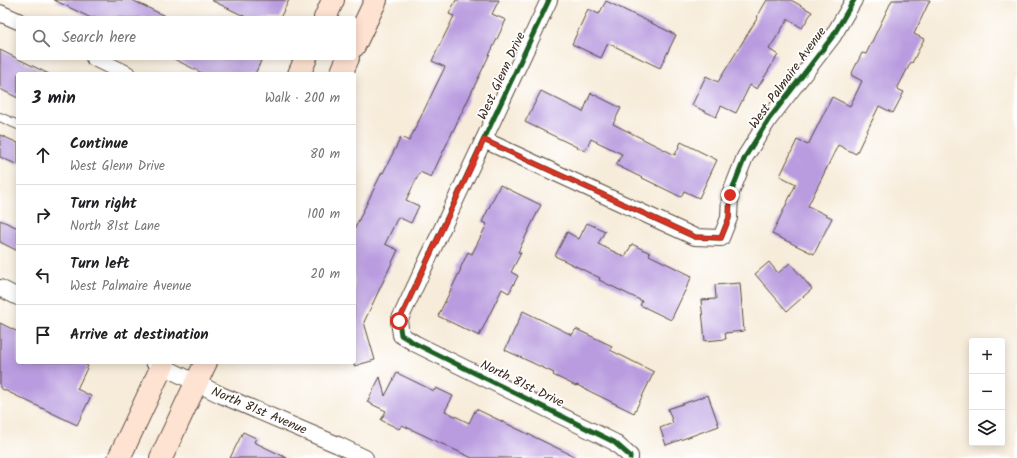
<!DOCTYPE html>
<meta charset="utf-8">
<style>
body{margin:0;font-family:Kalam,sans-serif;background:#f2f2f2;color:#202124}
.controls{position:absolute;right:12px;bottom:12px;display:grid;overflow:hidden;border-radius:4px;box-shadow:0 2px 10px #0003}
.controls button{width:36px;height:36px;display:grid;place-items:center;padding:0;border:0;border-bottom:1px solid #e0e0e0;background:#fff;color:#202124;font:20px sans-serif}
.stop{position:absolute;width:12px;height:12px;margin:-9px;border:3px solid #d93025;border-radius:50%;background:#fff}
.stop.end{background:#d93025;border-color:#fff;box-shadow:0 1px 4px #0008}
.list{margin:0;padding:0;list-style:none}
h2{display:flex;justify-content:space-between;align-items:center;height:52px;margin:0;padding:0 16px;font-size:17px}
h2 small{font-size:13px;font-weight:400;color:#757577}
.list li{display:grid;grid-template-columns:26px 1fr auto;gap:12px;align-items:center;box-sizing:border-box;height:60px;padding:0 16px;border-top:1px solid #e0e0e0}
.list b{display:block;font-size:15px;white-space:nowrap}
.list p{margin:0;font-size:13px;white-space:nowrap;color:#757577}
.list em{font-size:13px;font-style:normal;color:#757577}
.icon{flex:none;width:22px;height:22px;fill:none;stroke:currentColor;stroke-width:2;stroke-linecap:round;stroke-linejoin:round}
.map{position:relative;flex:none;width:1017px;height:458px;overflow:hidden}
.search{position:absolute;background:#fff;box-shadow:0 2px 10px #0003;left:16px;top:16px;width:340px;height:44px;display:flex;align-items:center;gap:10px;box-sizing:border-box;padding:0 14px;border-radius:4px;color:#757577;font-size:15px}
.panel{position:absolute;background:#fff;box-shadow:0 2px 10px #0003;left:16px;top:72px;width:340px;height:292px;border-radius:4px}
.map>svg:first-child{display:block}
.building{fill:#b99cdf}
.lines{fill:none;stroke-linecap:round;stroke-linejoin:round}
.lane-casing{stroke:#57473a;stroke-width:10}
.street-casing{stroke:#57473a;stroke-width:18}
.secondary-casing{stroke:#57473a;stroke-width:24}
.lane{stroke:#fff;stroke-width:8}
.street{stroke:#fff;stroke-width:16}
.secondary{stroke:#fee3d2;stroke-width:22}
.cycleway-casing{stroke:#fff;stroke-width:8}
.cycleway{stroke:#1b5e20;stroke-width:5}
.route{stroke:#d93025;stroke-width:5}
.labels{text-anchor:middle;dominant-baseline:central;stroke-width:3.5;stroke-linejoin:round;paint-order:stroke}
.street-label{font-size:13px;fill:#3b2a1e;stroke:#fff}
</style>
<div class="map">
<svg width="1017" height="458" viewBox="0 0 1017 458">
<rect width="100%" height="100%" fill="#fff"/>
<filter id="ink" filterUnits="userSpaceOnUse"><feTurbulence type="fractalNoise" baseFrequency=".025" numOctaves="2"/><feDisplacementMap in="SourceGraphic" scale="8" xChannelSelector="R" yChannelSelector="G"/><feConvolveMatrix kernelMatrix="1 2 1 2 8 2 1 2 1" color-interpolation-filters="sRGB"/></filter>
<filter id="wash" filterUnits="userSpaceOnUse"><feTurbulence type="fractalNoise" baseFrequency=".012" numOctaves="4" result="noise"/><feDisplacementMap in="SourceGraphic" scale="16" xChannelSelector="R" yChannelSelector="G"/><feGaussianBlur stdDeviation="0.9" result="paint"/><feColorMatrix in="noise" values="0 0 0 0 0 0 0 0 0 0 0 0 0 0 0 0 0 1.4 0 .05"/><feComposite in="paint" operator="in"/></filter>
<g filter="url(#wash)">
<rect width="100%" height="100%" fill="#f7ecda"/>
<g id="blocks">
<g class="building">
<path d="M54,0H132L169,18H91Z"/>
<path d="M211,0H289L280,18H248Z"/>
<path d="M456,0H499L492,14L506,20L431,177L420,172L406,200L419,206L411,223L398,217L385,244L398,250L364,322L375,360L354,366V230L382,172L383,173L401,137L409,141L445,67L432,61L454,16L449,14Z"/>
<path d="M767,0H791L812,12L802,28L788,19L769,49L778,55L757,89L750,85L736,113L721,106L716,117L692,105L706,76L718,82L758,17H757Z"/>
<path d="M892,0H930L914,34L924,39L912,63L911,62L897,89L904,92L893,113L879,106L856,154L838,145L808,206L832,218L814,254L772,234L796,184L780,176L797,140L808,145L832,97L850,106L862,81L851,75L862,53L866,54Z"/>
<path d="M606,1L676,35L660,68L608,43L601,58L572,44L588,9L599,14Z"/>
<path d="M0,50L49,74H18V98L0,89Z"/>
<path d="M172,58H254L261,61L255,74H204Z"/>
<path d="M541,91L583,112L591,93L621,108L613,124L675,155L681,142L717,160L699,198L684,191L681,197L616,165L622,154L591,139L585,151L525,122Z"/>
<path d="M0,135L18,143V165L0,157Z"/>
<path d="M500,185L541,205L518,252L521,253L511,272L518,276L509,293L502,289L479,336L438,316L461,269H460L468,252L472,254L487,224L482,222Z"/>
<path d="M0,220L18,228V251L0,242Z"/>
<path d="M587,223L605,231L598,244L625,257L632,244L650,253L649,255L692,276L671,320L640,305L642,301L599,280L600,278L555,256L567,232L579,239Z"/>
<path d="M769,262L778,273L790,263L812,289L787,311L755,274Z"/>
<path d="M740,283L744,331L725,333L726,339L705,341L701,300L716,299L715,285Z"/>
<path d="M523,311L572,335L576,329L612,346L610,350L654,372L634,413L577,385L576,386L553,375L554,373L505,350Z"/>
<path d="M0,323L18,332V362H80L88,366L77,389L91,396L77,425L0,388Z"/>
<path d="M397,373L434,391L436,388L453,396L445,411L469,423L476,409L578,458H472L402,425L399,429L381,420L386,411L367,402L380,377L385,396Z"/>
<path d="M708,395L719,426L666,445L660,428L673,423L668,409Z"/>
<path d="M243,432L256,438L254,442L287,458H230Z"/>
</g>
</g>
</g>
<g filter="url(#ink)">
<use href="#blocks" fill-opacity="0" stroke="#57473a" stroke-width="1"/>
<g class="lines">
<defs>
<path id="lane" d="M0,117L18,125"/>
<g id="street">
<path d="M549,0L399,321L401,335L416,344L614,442L630,456V458"/>
<path d="M0,13L18,21"/>
<path d="M94,58L127,74"/>
<path d="M484,140L695,237L721,238L729,218L730,195L745,157L769,119L833,36L854,0"/>
<path d="M0,288L18,297"/>
<path d="M154,362L221,395L338,445L365,458"/>
</g>
<g id="secondary">
<path d="M325,18L333,0"/>
<path d="M354,46L376,0"/>
<path d="M299,74L306,58"/>
<path d="M341,74L348,58"/>
<path d="M119,458L164,362"/>
<path d="M161,458L206,362"/>
</g>
</defs>
<use href="#lane" class="lane-casing"/>
<use href="#street" class="street-casing"/>
<use href="#secondary" class="secondary-casing"/>
<use href="#lane" class="lane"/>
<use href="#street" class="street"/>
<use href="#secondary" class="secondary"/>
<defs>
<g id="cycleway">
<path d="M549,0L399,321L401,335L416,344L614,442L630,456V458"/>
<path d="M484,140L695,237L721,238L729,218L730,195L745,157L769,119L833,36L854,0"/>
</g>
</defs>
<use href="#cycleway" class="cycleway-casing"/>
<use href="#cycleway" class="cycleway"/>
</g>
</g>
<g class="lines" filter="url(#ink)">
<path class="route" d="M399,321L484,140L695,237L721,238L729,218L730,195"/>
</g>
<g class="labels">
<g class="street-label">
<text transform="translate(502 76) rotate(-65)">West Glenn Drive</text>
<text transform="translate(788 78) rotate(-54)">West Palmaire Avenue</text>
<text transform="translate(522 384) rotate(26)">North 81st Drive</text>
<text transform="translate(259 411) rotate(23)">North 81st Avenue</text>
</g>
</g>
</svg>
<div class="controls">
<button>+</button>
<button>−</button>
<button><svg class="icon" aria-label="layers" viewBox="0 0 24 24"><path d="M12 4l9 5-9 5-9-5zM3 14l9 5 9-5"/></svg></button>
</div>
<div class="stop" style="left:399px;top:321px"></div>
<div class="stop end" style="left:730px;top:195px"></div>
<div class="search"><svg class="icon" aria-label="search" viewBox="0 0 24 24"><circle cx="10" cy="10" r="6"/><path d="M15 15l6 6"/></svg>Search here</div>
<section class="panel">
<h2>3 min<small>Walk · 200 m</small></h2>
<ul class="list">
<li><svg class="icon" aria-label="ahead" viewBox="0 0 24 24"><path d="M12 20V5M6 11l6-6 6 6"/></svg><div><b>Continue</b><p>West Glenn Drive</p></div><em>80 m</em></li>
<li><svg class="icon" aria-label="right" viewBox="0 0 24 24"><path d="M7 20v-9h11M14 6l5 5-5 5"/></svg><div><b>Turn right</b><p>North 81st Lane</p></div><em>100 m</em></li>
<li><svg class="icon" aria-label="left" viewBox="0 0 24 24"><path d="M17 20v-9H6M10 6l-5 5 5 5"/></svg><div><b>Turn left</b><p>West Palmaire Avenue</p></div><em>20 m</em></li>
<li><svg class="icon" aria-label="arrive" viewBox="0 0 24 24"><path d="M6 21V4h12l-3 4 3 4H6"/></svg><div><b>Arrive at destination</b></div></li>
</ul>
</section>
</div>
